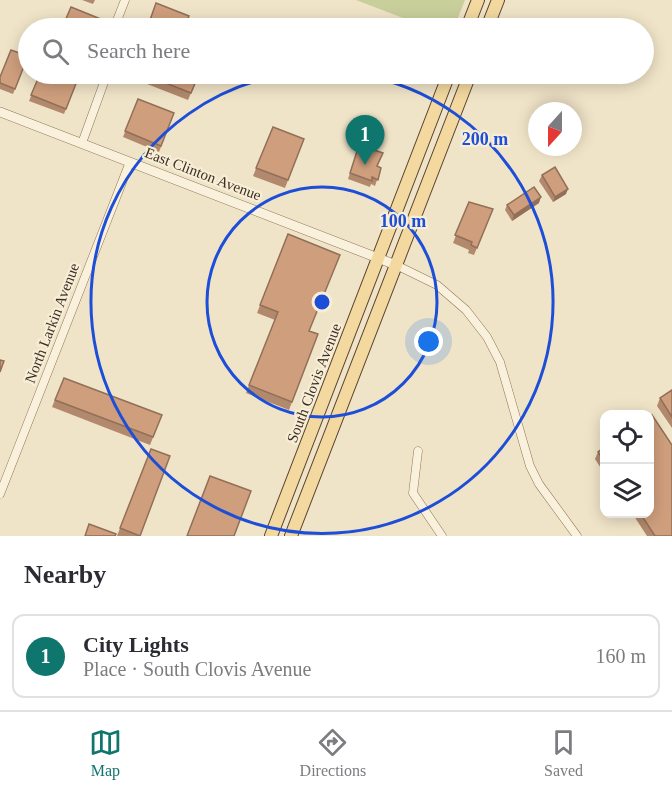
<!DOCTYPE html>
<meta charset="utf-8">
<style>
body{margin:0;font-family:"Times New Roman",serif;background:#f2f2f3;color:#2b2b33}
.controls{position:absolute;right:18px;bottom:18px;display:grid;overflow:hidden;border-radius:12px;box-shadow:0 3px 15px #0003}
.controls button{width:54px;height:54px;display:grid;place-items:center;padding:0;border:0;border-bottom:2px solid #e1e1e2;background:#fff;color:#2b2b33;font:30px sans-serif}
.compass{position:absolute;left:528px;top:102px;width:54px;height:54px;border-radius:50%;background:#fff;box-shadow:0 3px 15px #0003;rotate:201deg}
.you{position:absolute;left:429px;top:342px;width:21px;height:21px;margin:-15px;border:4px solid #fff;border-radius:50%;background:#1a73e8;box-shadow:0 0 0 9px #1a73e833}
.badge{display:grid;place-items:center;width:39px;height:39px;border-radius:50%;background:#0f766e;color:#fff;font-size:20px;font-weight:700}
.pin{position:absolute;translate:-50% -50px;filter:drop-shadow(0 2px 3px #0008)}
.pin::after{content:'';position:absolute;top:32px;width:21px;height:18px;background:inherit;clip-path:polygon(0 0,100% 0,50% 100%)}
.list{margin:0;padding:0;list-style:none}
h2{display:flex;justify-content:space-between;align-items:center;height:78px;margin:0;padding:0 24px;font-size:26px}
h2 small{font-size:20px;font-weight:400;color:#7c7c81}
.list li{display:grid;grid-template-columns:39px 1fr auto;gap:18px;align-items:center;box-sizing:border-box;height:84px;margin:0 12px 12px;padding:0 12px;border:2px solid #e1e1e2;border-radius:12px}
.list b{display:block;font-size:22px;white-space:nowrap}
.list p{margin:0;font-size:20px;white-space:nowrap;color:#7c7c81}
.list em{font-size:20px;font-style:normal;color:#7c7c81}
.icon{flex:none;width:33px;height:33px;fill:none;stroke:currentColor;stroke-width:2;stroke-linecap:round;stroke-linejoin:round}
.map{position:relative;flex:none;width:672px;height:536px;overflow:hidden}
.search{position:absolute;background:#fff;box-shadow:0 3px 15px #0003;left:18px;right:18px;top:18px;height:66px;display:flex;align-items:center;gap:15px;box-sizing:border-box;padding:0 21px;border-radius:33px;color:#7c7c81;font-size:22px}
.sheet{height:174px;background:#fff}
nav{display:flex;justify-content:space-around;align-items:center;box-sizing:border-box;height:84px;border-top:2px solid #e1e1e2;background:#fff;font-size:16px;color:#7c7c81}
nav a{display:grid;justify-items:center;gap:3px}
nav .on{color:#0f766e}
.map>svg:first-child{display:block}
.green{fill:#c9cf9b}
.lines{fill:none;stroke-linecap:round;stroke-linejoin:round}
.minor-casing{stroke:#8d765c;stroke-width:9}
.tertiary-casing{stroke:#8d765c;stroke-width:10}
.primary-casing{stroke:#5b4430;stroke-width:14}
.minor{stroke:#faf1dc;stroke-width:8}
.tertiary{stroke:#faf1dc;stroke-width:9}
.primary{stroke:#f3d9a0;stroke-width:12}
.wall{fill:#b2896c}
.shaded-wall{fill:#916f58}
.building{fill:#cf9f7d;stroke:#916f58;stroke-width:1.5}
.ring{fill:none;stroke:#1d4ed8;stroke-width:3}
.labels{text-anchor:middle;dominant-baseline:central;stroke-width:4.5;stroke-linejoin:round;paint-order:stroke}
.street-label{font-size:15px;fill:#3d2e20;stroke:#f7eed8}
.centre{fill:#1d4ed8;stroke:#f7eed8;stroke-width:3}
.ring-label{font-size:18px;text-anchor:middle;font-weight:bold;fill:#1d4ed8;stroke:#f7eed8;stroke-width:4.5;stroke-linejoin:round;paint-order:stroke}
</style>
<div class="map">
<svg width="672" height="536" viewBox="0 0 672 536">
<rect width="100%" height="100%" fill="#f0e4c8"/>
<path class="green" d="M356,0H465L454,28H429Z"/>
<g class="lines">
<defs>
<g id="minor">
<path d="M114,28L125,0"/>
<path d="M82,143L107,74"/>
<path d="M396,265L437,285L466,310L487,337L500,362L530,466L539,484L577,536"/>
<path d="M418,451L413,493L442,536"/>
<path d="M0,494L130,162"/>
</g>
<path id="tertiary" d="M0,112L396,265"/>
<g id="primary">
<path d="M467,28L478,0"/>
<path d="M487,28L498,0"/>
<path d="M271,536L449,74"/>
<path d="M291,536L470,74"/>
</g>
</defs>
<use href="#minor" class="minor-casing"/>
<use href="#tertiary" class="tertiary-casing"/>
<use href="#primary" class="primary-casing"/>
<use href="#minor" class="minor"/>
<use href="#tertiary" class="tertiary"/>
<use href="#primary" class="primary"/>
</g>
<g class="wall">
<path d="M82,0H95L93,4Z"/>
<path d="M156,3L184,28H154L148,26Z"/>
<path d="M28,56L13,94L0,89V77Z"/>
<path d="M40,74L79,76L64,114L29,101Z"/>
<path d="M124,74H199L188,100L124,75Z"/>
<path d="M138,99L174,113L159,152L123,137Z"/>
<path d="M273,127L304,139L285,188L253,176Z"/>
<path d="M359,145L383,153L377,166L381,168L375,186L371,184L370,187L348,179Z"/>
<path d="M542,175L566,194L553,202L539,181Z"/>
<path d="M469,202L493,209L474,255L468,253L469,250L453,243Z"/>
<path d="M539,203L512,221L505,210L507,205Z"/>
<path d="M288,234L310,331L318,334L289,410L246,393L275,320L257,313Z"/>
<path d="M64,378L162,415L150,445L52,407Z"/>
<path d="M672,390V428L657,406L660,398Z"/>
<path d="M604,447V473L595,459L598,452Z"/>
<path d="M151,449L140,536H117Z"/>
<path d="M632,513H650L672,536H647Z"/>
</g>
<g class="shaded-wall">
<path d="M568,189L566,194L553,202L555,197Z"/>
<path d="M541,197L539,203L512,221L514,215Z"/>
</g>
<g class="building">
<path d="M156,3L189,16L184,28H171L150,20Z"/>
<path d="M71,7L103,20L99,28H62Z"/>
<path d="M540,20L561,28H537Z"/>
<path d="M11,50L28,56L15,89L0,83V77Z"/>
<path d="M40,74H72L79,76L66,109L31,95Z"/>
<path d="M143,74H199L191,93Z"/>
<path d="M138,99L174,113L161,146L125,131Z"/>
<path d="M273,127L304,139L288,180L256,168Z"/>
<path d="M359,145L383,153L377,166L381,168L378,180L372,177V181L350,173Z"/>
<path d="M555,167L568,189L555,197L542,175Z"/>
<path d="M534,187L541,197L514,215L507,205Z"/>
<path d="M469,202L493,209L477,248L471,245L472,242L455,235Z"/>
<path d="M288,234L340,255L309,331L318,334L292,402L249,385L278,312L260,305Z"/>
<path d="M0,360L4,361L0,372Z"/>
<path d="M64,378L162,415L153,437L55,400Z"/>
<path d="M672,390V417L660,398Z"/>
<path d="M652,415L672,445V536H655L640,513H650V417Z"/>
<path d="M604,447V461L598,452Z"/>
<path d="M151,449L170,456L140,536L120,528Z"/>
<path d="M210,476L251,491L234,536H187Z"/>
<path d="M89,524L116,534L115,536H85Z"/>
</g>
<g class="ring">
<circle cx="322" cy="302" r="115"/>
<path d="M356 74A231 231 0 1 1 288 74"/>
</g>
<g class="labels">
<g class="street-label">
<text transform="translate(203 174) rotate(21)">East Clinton Avenue</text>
<text transform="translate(52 323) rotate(-69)">North Larkin Avenue</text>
<text transform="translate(314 383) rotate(-69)">South Clovis Avenue</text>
</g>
</g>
<circle cx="322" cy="302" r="9" class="centre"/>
<g class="ring-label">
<text x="485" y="145">200 m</text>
<text x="403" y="227">100 m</text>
</g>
</svg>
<div class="controls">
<button><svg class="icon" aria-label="locate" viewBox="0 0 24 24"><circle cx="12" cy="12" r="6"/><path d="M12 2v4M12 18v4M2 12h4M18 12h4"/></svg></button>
<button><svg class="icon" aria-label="layers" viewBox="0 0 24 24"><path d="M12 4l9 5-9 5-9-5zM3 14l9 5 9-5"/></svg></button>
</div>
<svg class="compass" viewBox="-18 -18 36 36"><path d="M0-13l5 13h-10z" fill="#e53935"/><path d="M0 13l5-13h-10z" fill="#7c7c81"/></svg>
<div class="you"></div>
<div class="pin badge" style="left:365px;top:165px">1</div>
<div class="search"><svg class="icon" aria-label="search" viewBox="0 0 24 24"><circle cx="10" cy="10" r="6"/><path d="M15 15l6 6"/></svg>Search here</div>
</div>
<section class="sheet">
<h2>Nearby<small></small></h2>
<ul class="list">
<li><span class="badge">1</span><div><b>City Lights</b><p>Place · South Clovis Avenue</p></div><em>160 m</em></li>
</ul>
</section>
<nav>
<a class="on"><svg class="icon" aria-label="map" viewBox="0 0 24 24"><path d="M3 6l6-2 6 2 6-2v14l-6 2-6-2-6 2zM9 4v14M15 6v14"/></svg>Map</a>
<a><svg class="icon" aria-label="directions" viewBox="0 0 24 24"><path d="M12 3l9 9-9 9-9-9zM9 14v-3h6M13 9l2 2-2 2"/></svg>Directions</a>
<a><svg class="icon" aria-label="saved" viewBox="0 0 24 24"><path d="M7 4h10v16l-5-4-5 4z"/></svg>Saved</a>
</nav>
